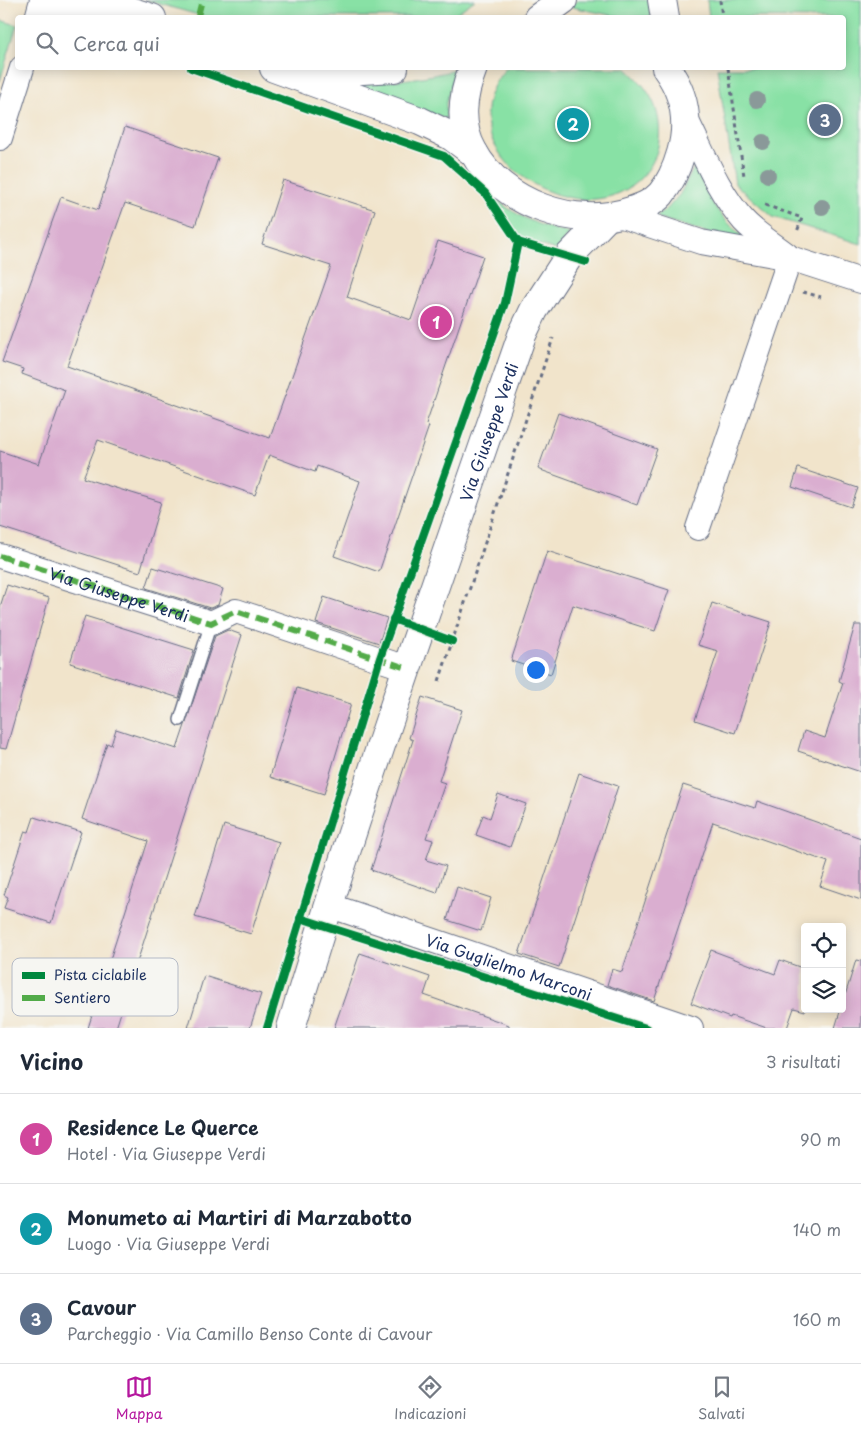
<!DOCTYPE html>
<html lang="it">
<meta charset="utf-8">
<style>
body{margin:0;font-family:"Playpen Sans",sans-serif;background:#f6f6f7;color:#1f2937}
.controls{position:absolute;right:15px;bottom:15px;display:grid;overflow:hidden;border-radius:5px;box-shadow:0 2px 12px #0003}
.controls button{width:45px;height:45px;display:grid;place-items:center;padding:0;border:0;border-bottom:1px solid #e0e1e3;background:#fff;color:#1f2937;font:25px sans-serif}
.you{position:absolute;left:535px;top:669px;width:18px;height:18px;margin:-12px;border:4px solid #fff;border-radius:50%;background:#1a73e8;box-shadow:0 0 0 8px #1a73e833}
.badge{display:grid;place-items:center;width:32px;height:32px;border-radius:50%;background:#b5179e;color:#fff;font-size:16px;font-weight:700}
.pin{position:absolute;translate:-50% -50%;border:2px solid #fff;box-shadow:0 1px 5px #0006}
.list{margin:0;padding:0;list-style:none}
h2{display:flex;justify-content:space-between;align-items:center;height:65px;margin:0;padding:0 20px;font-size:21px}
h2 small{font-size:16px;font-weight:400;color:#747a83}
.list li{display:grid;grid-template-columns:32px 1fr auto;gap:15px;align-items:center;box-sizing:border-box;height:90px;padding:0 20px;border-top:1px solid #e0e1e3}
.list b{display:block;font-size:19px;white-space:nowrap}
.list p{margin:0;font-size:16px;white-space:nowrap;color:#747a83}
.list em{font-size:16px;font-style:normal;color:#747a83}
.icon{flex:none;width:28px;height:28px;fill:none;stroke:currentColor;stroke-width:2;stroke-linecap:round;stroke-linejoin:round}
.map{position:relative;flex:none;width:861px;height:1028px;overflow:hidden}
.search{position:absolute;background:#fff;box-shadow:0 2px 12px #0003;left:15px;right:15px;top:15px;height:55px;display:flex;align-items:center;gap:12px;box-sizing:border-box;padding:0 18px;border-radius:5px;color:#747a83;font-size:19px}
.sheet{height:335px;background:#fff}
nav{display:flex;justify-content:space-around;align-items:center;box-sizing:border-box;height:70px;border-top:1px solid #e0e1e3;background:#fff;font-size:14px;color:#747a83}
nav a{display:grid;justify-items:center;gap:2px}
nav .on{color:#b5179e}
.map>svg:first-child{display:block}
.green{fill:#88e1a5;stroke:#528882}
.building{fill:#daaed0}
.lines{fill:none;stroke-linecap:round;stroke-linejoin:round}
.service-casing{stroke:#666e84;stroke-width:14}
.minor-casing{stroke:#666e84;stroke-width:26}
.tertiary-casing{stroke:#666e84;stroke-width:30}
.path{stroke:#666e84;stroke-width:3;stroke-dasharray:4 4;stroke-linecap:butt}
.service{stroke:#fff;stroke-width:11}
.minor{stroke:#fff;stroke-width:24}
.tertiary{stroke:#fff;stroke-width:28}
.quiet{stroke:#52ab49;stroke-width:6;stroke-dasharray:12 6;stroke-linecap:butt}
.cycleway-casing{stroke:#f6f6f2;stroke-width:11}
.cycleway{stroke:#00873e;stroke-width:8}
.tree{fill:#8a9999}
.labels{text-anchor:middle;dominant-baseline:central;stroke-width:5;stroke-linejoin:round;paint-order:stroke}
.street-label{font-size:16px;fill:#1b2f5e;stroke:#f6f6f2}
.key{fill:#f6f6f2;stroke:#b4bac6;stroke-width:1}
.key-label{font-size:14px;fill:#1b2f5e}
</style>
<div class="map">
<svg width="861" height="1028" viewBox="0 0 861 1028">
<rect width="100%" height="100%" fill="#f6f6f2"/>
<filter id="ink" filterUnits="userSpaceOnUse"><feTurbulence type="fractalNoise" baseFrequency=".02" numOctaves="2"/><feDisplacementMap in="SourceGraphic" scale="10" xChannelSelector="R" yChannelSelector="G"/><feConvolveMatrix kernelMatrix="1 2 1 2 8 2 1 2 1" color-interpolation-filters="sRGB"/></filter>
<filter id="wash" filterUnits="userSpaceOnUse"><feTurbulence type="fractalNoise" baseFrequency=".0096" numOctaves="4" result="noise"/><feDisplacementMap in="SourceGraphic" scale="20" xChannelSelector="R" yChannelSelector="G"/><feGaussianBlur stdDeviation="1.12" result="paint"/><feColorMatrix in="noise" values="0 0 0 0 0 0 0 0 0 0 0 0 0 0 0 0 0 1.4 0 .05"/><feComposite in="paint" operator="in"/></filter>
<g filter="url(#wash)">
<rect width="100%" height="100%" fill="#f1e4cb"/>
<g class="green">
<path d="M146,0H475L451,17H205Z"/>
<path d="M578,0H648L651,17H619L572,7L571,5Z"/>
<path d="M707,0H861V244L773,217L735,184L717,68H844V18L709,17Z"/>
<path d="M0,20L17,25L0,81Z"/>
<path d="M506,68H626C649,88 662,109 659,140C657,159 648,173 633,185C567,235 438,145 506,68Z"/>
<path d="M455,70L446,103V119L343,83C382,84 418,79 455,70Z"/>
<path d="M694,168C701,176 704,189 710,199C723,220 741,238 763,250L656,217L668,208L680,194Z"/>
<path d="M490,195C515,215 538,227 570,233L556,250L517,238Z"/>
</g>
<g id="blocks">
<g class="building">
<path d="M125,127L218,158L195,226L125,203L67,366L270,438L331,266L262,244L283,180L375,210L347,297L411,320L438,241L483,256L426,424L429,426L379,572L334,556L360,481L317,466L315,472L269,455L255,495L98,440L83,478L161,502L140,572L0,527V451L39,464L65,390L22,374L23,369L2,362L61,197L98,210Z"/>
<path d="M558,413L657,449L637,505L538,469Z"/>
<path d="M798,468L858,488L851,507L792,487Z"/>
<path d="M547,551L669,590L655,631L573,605L551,674L511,661Z"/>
<path d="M153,567L223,589L218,605L210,608L146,588Z"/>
<path d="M7,585L49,598L6,749L0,748V607Z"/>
<path d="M324,597L387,618L379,643L316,623Z"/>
<path d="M712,603L771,622L735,733L695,720L718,651L698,645Z"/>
<path d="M85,616L194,650L179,698L70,663Z"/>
<path d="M855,625H861V772L798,751L804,731L825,738L843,683L839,681Z"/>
<path d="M228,630L242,635L116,1028H88L148,841L82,819L107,743L111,745L116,729L177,749L215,636Z"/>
<path d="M297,688L351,704L324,794L270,777Z"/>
<path d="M422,697L462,710L439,781L445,783L426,838L433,840L426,860L446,866L437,893L371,870L413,740L409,738Z"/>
<path d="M579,773L618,786L559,967L519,954Z"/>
<path d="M683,785L755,808L757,801L861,838V900L820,886L828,862L713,822L654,1001L607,985L612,969L622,972Z"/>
<path d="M498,794L526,804L510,847L476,835L483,815L490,818Z"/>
<path d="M34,817L81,832L51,923L4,908L8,897L4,895L25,831L29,832Z"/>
<path d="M224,825L279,842L251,934L195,917Z"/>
<path d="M457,887L491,898L481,931L447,920Z"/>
<path d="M711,950L775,974L780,960L805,969V1011L794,1008L787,1028H767L731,1016L730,1018L691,1003Z"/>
<path d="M360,953L430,977L424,995L509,1025V1028H334Z"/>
<path d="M856,960L861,961V1028H835Z"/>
<path d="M204,976L261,994L250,1028H188Z"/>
</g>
</g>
</g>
<g filter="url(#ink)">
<use href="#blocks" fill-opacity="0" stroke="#666e84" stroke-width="1"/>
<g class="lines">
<defs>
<path id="service" d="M180,720L211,623"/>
<g id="minor">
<path d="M37,18L42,0"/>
<path d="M686,119C703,153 718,192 744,221C756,234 773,244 787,255"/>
<path d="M0,138L22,68"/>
<path d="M619,215L701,242L790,258L861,281"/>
<path d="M698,528L790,258"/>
<path d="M0,556L211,623L236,611L406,668"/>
<path id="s1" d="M328,905L691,1028"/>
</g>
<g id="tertiary">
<path d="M47,0L106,18"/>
<path d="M94,0L152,18"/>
<path d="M662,0L665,18"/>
<path d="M538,18L563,0"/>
<path d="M274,68L420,121L451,136L474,153"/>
<path d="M322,68L346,71L394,68"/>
<path d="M473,68C462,96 458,124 473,151C501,204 577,230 631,211C642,207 653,203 661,194C670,183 677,167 681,153C690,122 685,94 666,68"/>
<path id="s2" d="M291,1028C361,795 442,565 522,335L534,310L569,256L607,217"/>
</g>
</defs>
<use href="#service" class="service-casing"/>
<use href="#minor" class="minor-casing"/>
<use href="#tertiary" class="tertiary-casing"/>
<g class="path">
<path d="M720,0L722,18"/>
<path d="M728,68L744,176"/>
<path d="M765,205L802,218L797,232"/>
<path d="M803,292L821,297"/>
<path d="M439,681L553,338"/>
</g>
<use href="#service" class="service"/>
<use href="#minor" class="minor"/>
<use href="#tertiary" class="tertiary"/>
<g class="quiet">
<path d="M198,16L202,0"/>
<path id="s3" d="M0,556L211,623L236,611L406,668"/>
</g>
<defs>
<g id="cycleway">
<path d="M191,68L444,156L485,193L518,242L586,262"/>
<path d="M393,619L452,641"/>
<path d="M300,918L646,1028"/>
<path d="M267,1028L380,658L505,303L518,242"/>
</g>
</defs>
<use href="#cycleway" class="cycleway-casing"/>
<use href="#cycleway" class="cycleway"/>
</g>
<g class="tree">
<circle cx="757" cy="100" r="8"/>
<circle cx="763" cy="142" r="8"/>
<circle cx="768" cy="175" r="8"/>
<circle cx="822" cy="207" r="8"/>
</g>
</g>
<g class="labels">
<g class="street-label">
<text stroke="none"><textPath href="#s2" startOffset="628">Via Giuseppe Verdi</textPath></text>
<text stroke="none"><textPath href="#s3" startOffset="125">Via Giuseppe Verdi</textPath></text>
<text stroke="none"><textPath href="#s1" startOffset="191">Via Guglielmo Marconi</textPath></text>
</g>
</g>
<rect x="12" y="958" width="166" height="58" rx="8" class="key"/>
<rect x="22" y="972" width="23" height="7" fill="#00873e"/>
<rect x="22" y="995" width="23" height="6" fill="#52ab49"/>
<g class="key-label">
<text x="54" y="980">Pista ciclabile</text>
<text x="54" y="1003">Sentiero</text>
</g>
</svg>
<div class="controls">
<button><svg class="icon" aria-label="locate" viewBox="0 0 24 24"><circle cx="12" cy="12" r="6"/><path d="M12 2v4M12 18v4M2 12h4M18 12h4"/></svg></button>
<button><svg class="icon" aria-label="layers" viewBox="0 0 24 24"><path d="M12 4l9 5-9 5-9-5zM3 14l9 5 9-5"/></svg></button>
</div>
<div class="you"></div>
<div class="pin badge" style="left:436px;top:322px;background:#d1479c">1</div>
<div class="pin badge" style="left:573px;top:124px;background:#0f9aa8">2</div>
<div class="pin badge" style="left:825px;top:120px;background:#5c6f8a">3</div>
<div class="search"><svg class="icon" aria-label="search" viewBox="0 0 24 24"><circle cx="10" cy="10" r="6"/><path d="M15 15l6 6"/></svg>Cerca qui</div>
</div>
<section class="sheet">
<h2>Vicino<small>3 risultati</small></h2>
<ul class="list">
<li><span class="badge" style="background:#d1479c">1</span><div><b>Residence Le Querce</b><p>Hotel · Via Giuseppe Verdi</p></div><em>90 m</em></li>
<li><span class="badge" style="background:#0f9aa8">2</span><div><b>Monumeto ai Martiri di Marzabotto</b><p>Luogo · Via Giuseppe Verdi</p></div><em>140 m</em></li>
<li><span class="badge" style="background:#5c6f8a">3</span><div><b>Cavour</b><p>Parcheggio · Via Camillo Benso Conte di Cavour</p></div><em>160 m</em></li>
</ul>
</section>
<nav>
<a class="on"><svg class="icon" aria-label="map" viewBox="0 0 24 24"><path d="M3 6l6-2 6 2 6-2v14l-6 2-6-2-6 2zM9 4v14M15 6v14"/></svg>Mappa</a>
<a><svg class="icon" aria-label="directions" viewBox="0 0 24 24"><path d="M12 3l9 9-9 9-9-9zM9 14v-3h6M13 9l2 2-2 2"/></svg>Indicazioni</a>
<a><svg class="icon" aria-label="saved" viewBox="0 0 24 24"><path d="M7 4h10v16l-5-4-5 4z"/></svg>Salvati</a>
</nav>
